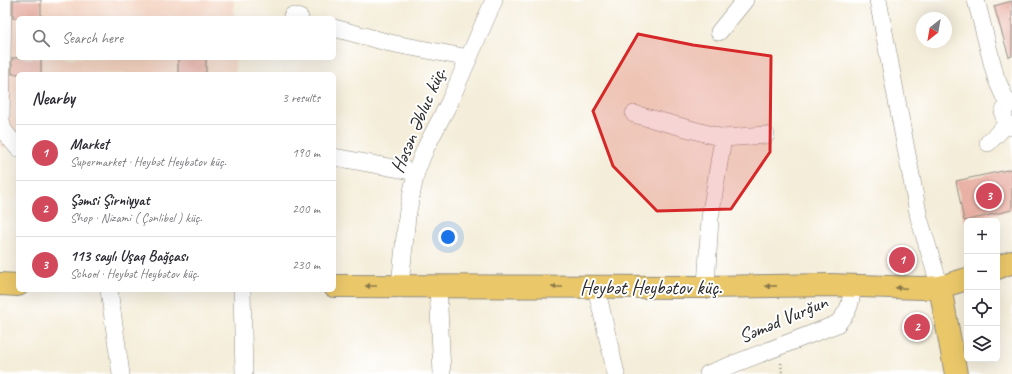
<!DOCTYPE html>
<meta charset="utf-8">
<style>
body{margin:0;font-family:Caveat,sans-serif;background:#f7f7f7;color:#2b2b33}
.controls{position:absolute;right:12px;bottom:12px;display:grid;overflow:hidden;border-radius:6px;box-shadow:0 4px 16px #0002}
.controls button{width:36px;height:36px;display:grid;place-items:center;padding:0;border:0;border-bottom:1px solid #e1e1e2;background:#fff;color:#2b2b33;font:20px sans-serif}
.compass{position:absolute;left:916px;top:12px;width:36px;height:36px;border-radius:50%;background:#fff;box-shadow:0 4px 16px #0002;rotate:211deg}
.you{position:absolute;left:448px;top:237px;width:14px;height:14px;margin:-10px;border:3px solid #fff;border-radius:50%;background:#1a73e8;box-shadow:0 0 0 6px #1a73e833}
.badge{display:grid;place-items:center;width:26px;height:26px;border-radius:50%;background:#d1495b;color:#fff;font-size:13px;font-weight:700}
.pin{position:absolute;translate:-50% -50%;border:2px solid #fff;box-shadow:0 1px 4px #0006}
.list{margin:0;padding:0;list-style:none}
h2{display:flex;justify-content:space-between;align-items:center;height:52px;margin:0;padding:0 16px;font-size:17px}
h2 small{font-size:13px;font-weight:400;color:#7c7c81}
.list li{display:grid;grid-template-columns:26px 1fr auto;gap:12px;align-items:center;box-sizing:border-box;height:56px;padding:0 16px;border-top:1px solid #e1e1e2}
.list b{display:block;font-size:15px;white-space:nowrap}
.list p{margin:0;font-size:13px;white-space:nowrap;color:#7c7c81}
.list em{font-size:13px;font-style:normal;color:#7c7c81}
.icon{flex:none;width:22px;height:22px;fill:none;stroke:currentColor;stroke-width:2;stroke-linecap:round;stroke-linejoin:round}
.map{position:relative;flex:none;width:1012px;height:374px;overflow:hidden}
.search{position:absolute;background:#fff;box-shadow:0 4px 16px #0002;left:16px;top:16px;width:320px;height:44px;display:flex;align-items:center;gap:10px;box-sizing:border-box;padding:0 14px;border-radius:6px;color:#7c7c81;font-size:15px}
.panel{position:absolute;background:#fff;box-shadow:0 4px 16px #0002;left:16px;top:72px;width:320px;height:220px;border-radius:6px}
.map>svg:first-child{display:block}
.built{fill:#f4d3c0}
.building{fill:#e9b1a5}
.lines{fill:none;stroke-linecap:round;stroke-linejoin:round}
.minor-casing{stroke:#908c82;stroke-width:18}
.major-casing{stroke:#908c82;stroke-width:24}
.path{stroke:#908c82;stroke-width:2.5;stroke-dasharray:1 3;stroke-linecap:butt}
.minor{stroke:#fff;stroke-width:17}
.major{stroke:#eac769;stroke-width:22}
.oneway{fill:#8a794a}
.marked{fill:#d62828;fill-opacity:0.2;stroke:#d62828;stroke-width:3;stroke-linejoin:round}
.labels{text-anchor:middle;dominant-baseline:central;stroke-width:4;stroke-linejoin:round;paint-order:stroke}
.street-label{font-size:20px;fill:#2b2b2b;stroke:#fff}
</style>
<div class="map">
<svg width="1012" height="374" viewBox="0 0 1012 374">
<rect width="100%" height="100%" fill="#fff"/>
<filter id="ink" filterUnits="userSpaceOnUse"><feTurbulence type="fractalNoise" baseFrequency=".025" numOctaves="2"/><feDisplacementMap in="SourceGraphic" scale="8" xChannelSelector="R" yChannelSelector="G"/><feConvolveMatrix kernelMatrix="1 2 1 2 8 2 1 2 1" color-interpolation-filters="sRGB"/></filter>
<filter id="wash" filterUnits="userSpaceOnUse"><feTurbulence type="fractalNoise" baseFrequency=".012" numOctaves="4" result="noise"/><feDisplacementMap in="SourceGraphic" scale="16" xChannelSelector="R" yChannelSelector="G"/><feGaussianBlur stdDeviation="0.9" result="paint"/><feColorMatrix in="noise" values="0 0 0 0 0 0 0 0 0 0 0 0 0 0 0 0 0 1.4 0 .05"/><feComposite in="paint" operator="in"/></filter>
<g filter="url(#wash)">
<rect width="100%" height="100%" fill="#f4edd9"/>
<path class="built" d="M0,0H234V18H18V58H235V74H18V147H0Z"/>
<g id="blocks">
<g class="building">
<rect x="13" y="0" width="28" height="18"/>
<path d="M1012,1V56L1009,57L994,6Z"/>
<rect x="12" y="58" width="29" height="16"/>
<rect x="178" y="58" width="28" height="16"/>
<path d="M1012,169V210L964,221L956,181Z"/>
</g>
</g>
</g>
<g filter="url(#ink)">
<use href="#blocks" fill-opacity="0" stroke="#908c82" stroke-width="1"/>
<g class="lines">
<defs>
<g id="minor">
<path d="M3,0L1,120L3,130L18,148"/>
<path d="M878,0L919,218L940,287"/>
<path d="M976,0L996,78L1008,105"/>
<path d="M292,16L300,18"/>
<path d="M334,28L390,43L469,58"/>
<path d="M719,32L745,0"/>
<path d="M1012,103C1000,108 1001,121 1012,127"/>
<path d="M634,114L723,138L766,135"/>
<path d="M988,143L1007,124"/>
<path d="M334,157L416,172"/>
<path d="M400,286L407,216L416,172L426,147L449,103L494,0"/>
<path d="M438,286L442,374"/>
<path d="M596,287L616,374"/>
<path d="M706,287L710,218L723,138"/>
<path d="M109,290L121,374"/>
<path d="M242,290L244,374"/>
<path d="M708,374L837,324C851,309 850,304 853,285"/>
</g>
<g id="major">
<path d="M997,268L1012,262"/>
<path d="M0,284L18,285"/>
<path d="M334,286L706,287L829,285L922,288L940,287L967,279"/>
<path d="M940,287L956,374"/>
</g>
</defs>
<use href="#minor" class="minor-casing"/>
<use href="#major" class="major-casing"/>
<path class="path" d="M781,363L782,374"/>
<use href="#minor" class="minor"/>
<use href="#major" class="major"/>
</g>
<defs><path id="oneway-solid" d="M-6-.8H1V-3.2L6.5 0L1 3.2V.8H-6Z"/></defs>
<g class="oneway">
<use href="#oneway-solid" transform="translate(371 286) rotate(180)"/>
<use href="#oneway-solid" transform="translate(771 286) rotate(179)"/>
<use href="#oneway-solid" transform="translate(557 287) rotate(-180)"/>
<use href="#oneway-solid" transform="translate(901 288) rotate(-177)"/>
</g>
</g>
<path class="marked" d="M638,34L693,45L771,56L770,152L731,209L657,211L613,166L593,111Z"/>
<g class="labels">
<g class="street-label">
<text transform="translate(418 120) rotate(-67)">Həsən Əbluc küç.</text>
<text x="651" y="287">Heybət Heybətov küç.</text>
<text transform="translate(783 319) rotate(-23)">Səməd Vurğun</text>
</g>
</g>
</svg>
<div class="controls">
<button>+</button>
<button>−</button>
<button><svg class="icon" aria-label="locate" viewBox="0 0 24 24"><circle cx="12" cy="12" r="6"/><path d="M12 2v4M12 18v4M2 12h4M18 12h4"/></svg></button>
<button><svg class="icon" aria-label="layers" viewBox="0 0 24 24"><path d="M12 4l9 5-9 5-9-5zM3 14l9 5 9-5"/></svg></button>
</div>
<svg class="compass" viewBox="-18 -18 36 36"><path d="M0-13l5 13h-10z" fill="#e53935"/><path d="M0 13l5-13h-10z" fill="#7c7c81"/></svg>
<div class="you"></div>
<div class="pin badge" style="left:902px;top:260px">1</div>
<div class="pin badge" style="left:917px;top:327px">2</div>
<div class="pin badge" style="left:989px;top:196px">3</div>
<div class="search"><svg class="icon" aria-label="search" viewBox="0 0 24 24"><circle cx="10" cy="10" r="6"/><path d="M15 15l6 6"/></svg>Search here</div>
<section class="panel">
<h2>Nearby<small>3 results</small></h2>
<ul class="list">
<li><span class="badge">1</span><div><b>Market</b><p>Supermarket · Heybət Heybətov küç.</p></div><em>190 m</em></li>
<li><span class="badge">2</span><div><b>Şəmsi Şirniyyat</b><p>Shop · Nizami ( Çənlibel ) küç.</p></div><em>200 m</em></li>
<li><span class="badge">3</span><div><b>113 saylı Uşaq Bağçası</b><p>School · Heybət Heybətov küç.</p></div><em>230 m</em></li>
</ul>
</section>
</div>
